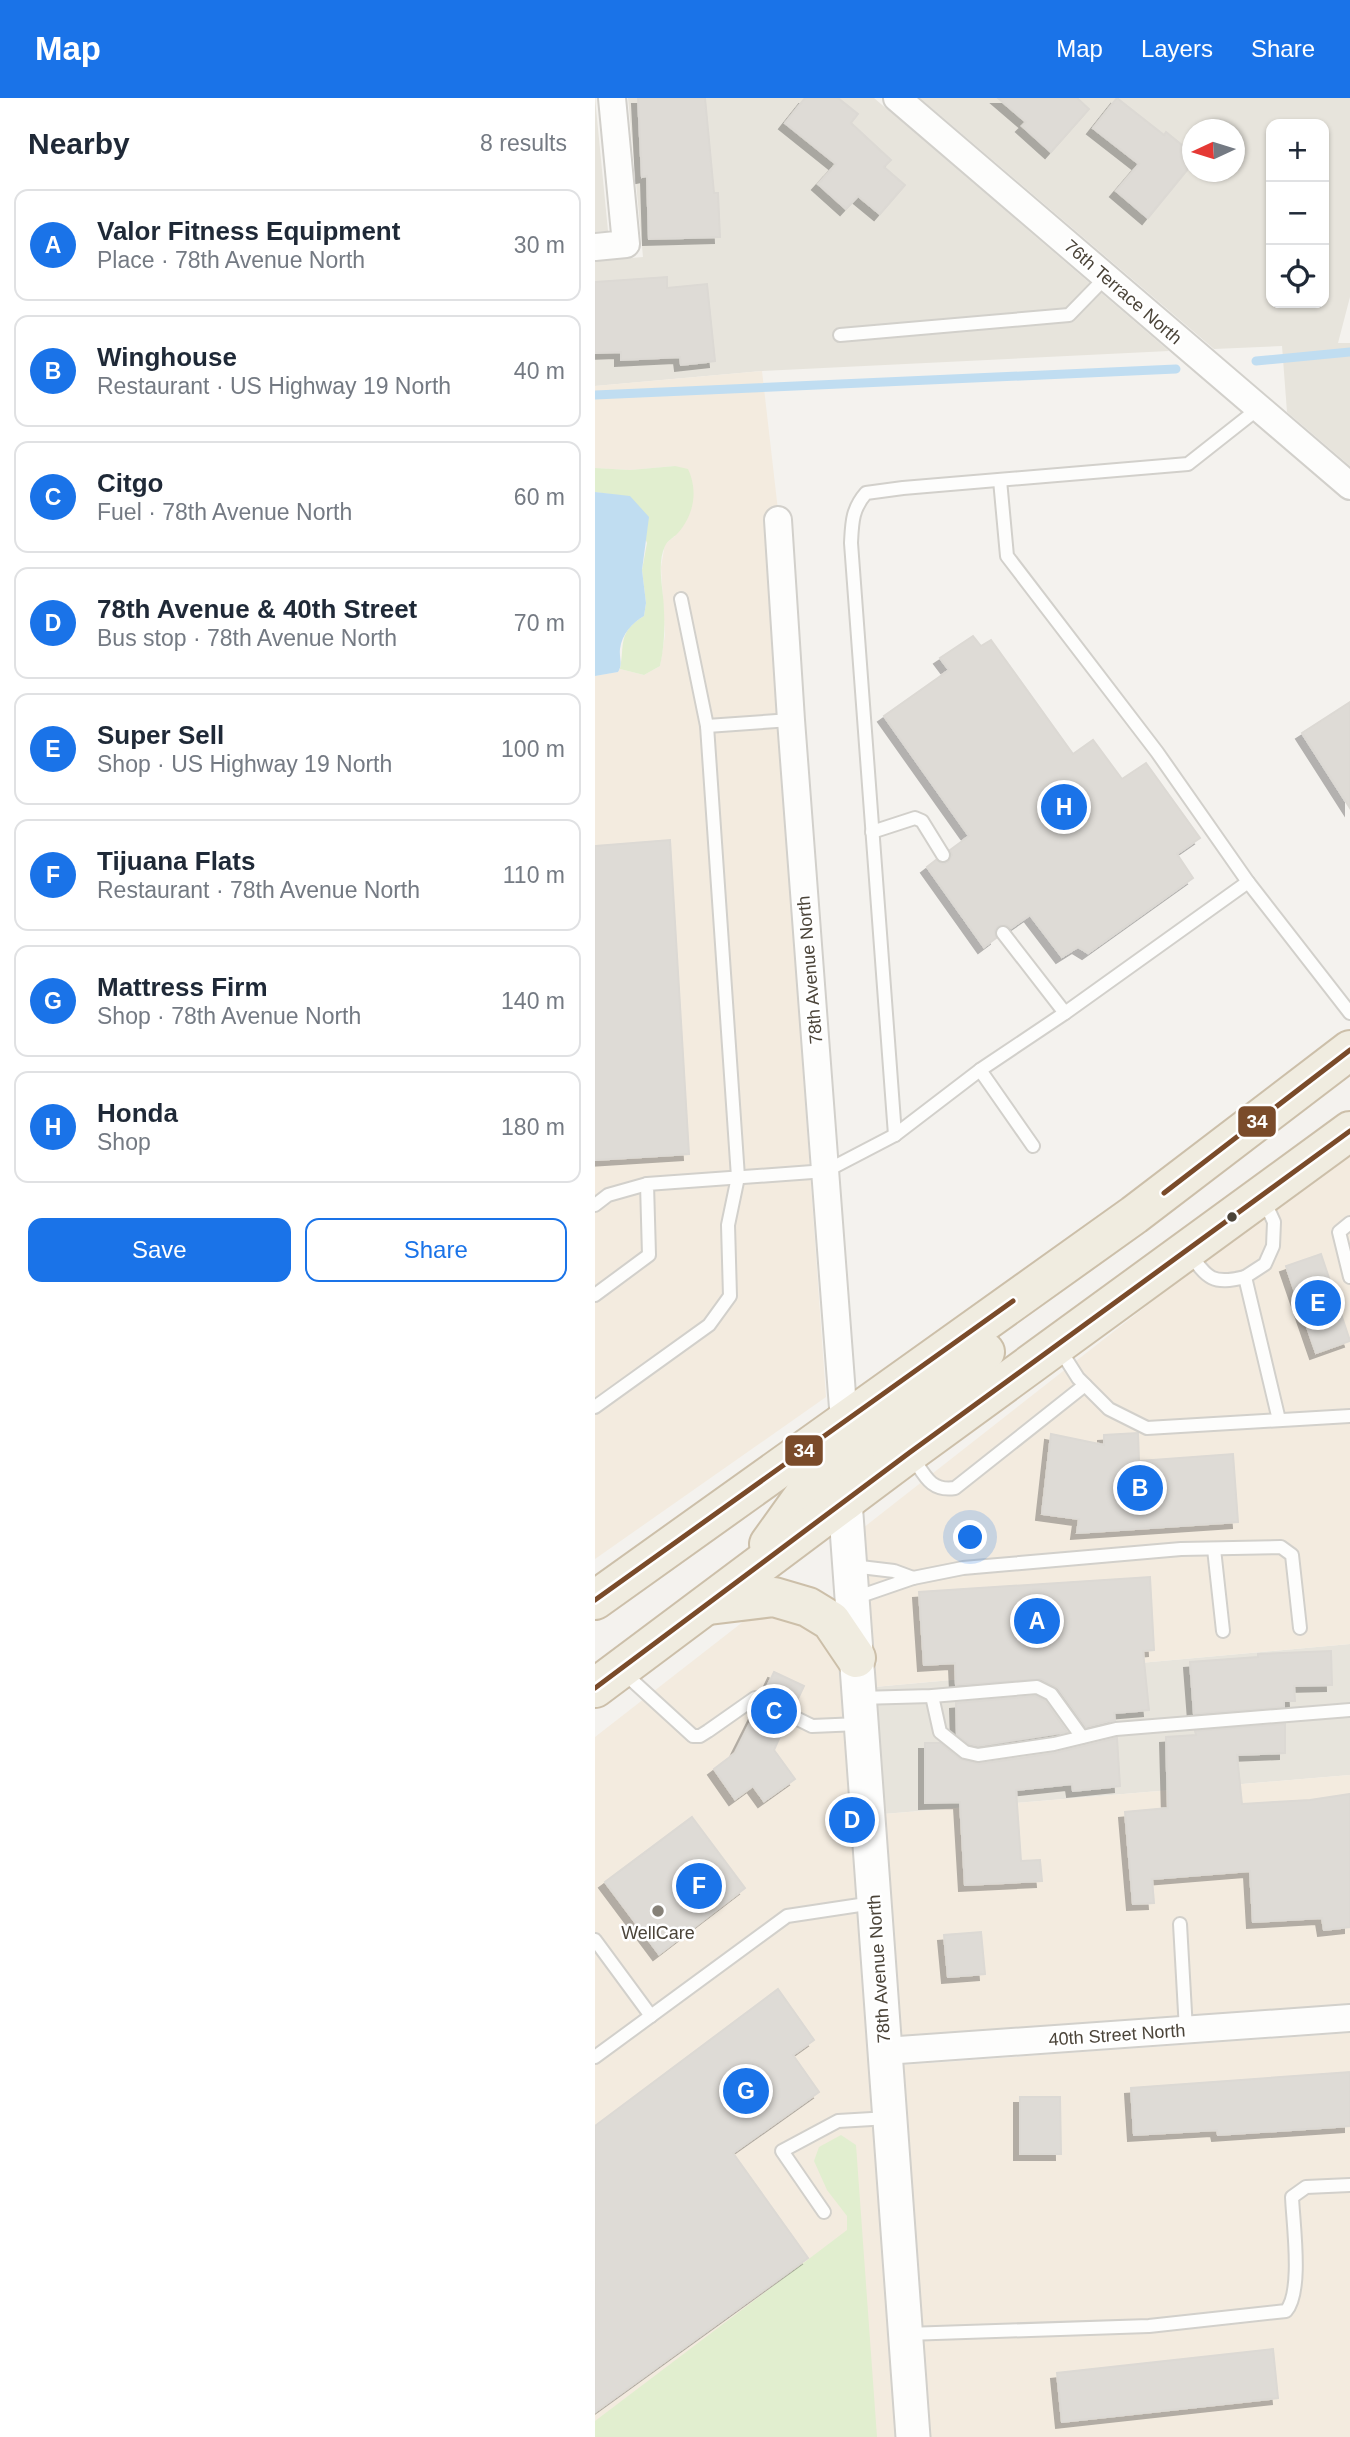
<!DOCTYPE html>
<meta charset="utf-8">
<style>
body{margin:0;font-family:Arial,sans-serif;background:#f6f6f7;color:#1f2937}
.controls{position:absolute;right:21px;top:21px;display:grid;overflow:hidden;border-radius:14px;box-shadow:0 2px 5px #0004}
.controls button{width:63px;height:63px;display:grid;place-items:center;padding:0;border:0;border-bottom:2px solid #e0e1e3;background:#fff;color:#1f2937;font:35px sans-serif}
.compass{position:absolute;left:587px;top:21px;width:63px;height:63px;border-radius:50%;background:#fff;box-shadow:0 2px 5px #0004;rotate:266deg}
.you{position:absolute;left:376px;top:1440px;width:24px;height:24px;margin:-18px;border:5px solid #fff;border-radius:50%;background:#1a73e8;box-shadow:0 0 0 10px #1a73e833}
.badge{display:grid;place-items:center;width:46px;height:46px;border-radius:50%;background:#1a73e8;color:#fff;font-size:23px;font-weight:700}
.pin{position:absolute;translate:-50% -50%;border:4px solid #fff;box-shadow:0 2px 7px #0006}
.list{margin:0;padding:0;list-style:none}
h2{display:flex;justify-content:space-between;align-items:center;height:91px;margin:0;padding:0 28px;font-size:30px}
h2 small{font-size:23px;font-weight:400;color:#747a83}
.list li{display:grid;grid-template-columns:46px 1fr auto;gap:21px;align-items:center;box-sizing:border-box;height:112px;margin:0 14px 14px;padding:0 14px;border:2px solid #e0e1e3;border-radius:14px}
.list b{display:block;font-size:26px;white-space:nowrap}
.list p{margin:0;font-size:23px;white-space:nowrap;color:#747a83}
.list em{font-size:23px;font-style:normal;color:#747a83}
.actions{display:flex;gap:14px;padding:21px 28px}
.actions a{flex:1;padding:16px 0;border:2px solid #1a73e8;border-radius:14px;text-align:center;font-size:24px;color:#1a73e8}
.actions .main{background:#1a73e8;color:#fff}
.icon{flex:none;width:38px;height:38px;fill:none;stroke:currentColor;stroke-width:2;stroke-linecap:round;stroke-linejoin:round}
.map{position:relative;flex:none;width:755px;height:2339px;overflow:hidden}
header{display:flex;align-items:center;gap:42px;box-sizing:border-box;height:98px;padding:0 35px;background:#1a73e8;color:#fff}
header strong{font-size:33px}
nav{display:flex;gap:38px;margin-inline-start:auto;font-size:24px}
main{display:flex}
aside{flex:1;background:#fff}
.map>svg:first-child{display:block}
.residential{fill:#e7e4dc;fill-rule:evenodd}
.commercial{fill:#f3ebdf}
.green{fill:#e1eecf}
.water{fill:#c0ddf1}
.lines{fill:none;stroke-linecap:round;stroke-linejoin:round}
.stream{stroke:#c0ddf1;stroke-width:9}
.building{fill:#dedbd6;stroke:#dcd9d4;stroke-width:2;filter:url(#shadow)}
.service-casing{stroke:#d2d0cb;stroke-width:16}
.minor-casing{stroke:#d2d0cb;stroke-width:30}
.tertiary-casing{stroke:#d2d0cb;stroke-width:37}
.trunk-casing{stroke:#ccbfa9;stroke-width:42}
.service{stroke:#fdfdfc;stroke-width:12}
.minor{stroke:#fdfdfc;stroke-width:26}
.tertiary{stroke:#fdfdfc;stroke-width:33}
.trunk{stroke:#f0ece0;stroke-width:38}
.bus-1-casing{stroke:#fff;stroke-width:10}
.bus-1{stroke:#7a4b2a;stroke-width:5}
.bus-dot{fill:#4b4439;stroke:#fff;stroke-width:2.5}
.poi-dot{fill:#868178;stroke:#fff;stroke-width:2.5}
.labels{text-anchor:middle;dominant-baseline:central;stroke-width:5;stroke-linejoin:round;paint-order:stroke}
.street-label{font-size:18px;fill:#4b4439;stroke:#fff}
.poi-label{font-size:18px;fill:#4b4439;stroke:#fff}
.line-badge{stroke:#fff;stroke-width:2.5}
.badge-label{font-size:19px;text-anchor:middle;font-weight:bold;fill:#fff}
</style>
<header>
<strong>Map</strong>
<nav><a>Map</a><a>Layers</a><a>Share</a></nav>
</header>
<main>
<aside>
<h2>Nearby<small>8 results</small></h2>
<ul class="list">
<li><span class="badge">A</span><div><b>Valor Fitness Equipment</b><p>Place · 78th Avenue North</p></div><em>30 m</em></li>
<li><span class="badge">B</span><div><b>Winghouse</b><p>Restaurant · US Highway 19 North</p></div><em>40 m</em></li>
<li><span class="badge">C</span><div><b>Citgo</b><p>Fuel · 78th Avenue North</p></div><em>60 m</em></li>
<li><span class="badge">D</span><div><b>78th Avenue &amp; 40th Street</b><p>Bus stop · 78th Avenue North</p></div><em>70 m</em></li>
<li><span class="badge">E</span><div><b>Super Sell</b><p>Shop · US Highway 19 North</p></div><em>100 m</em></li>
<li><span class="badge">F</span><div><b>Tijuana Flats</b><p>Restaurant · 78th Avenue North</p></div><em>110 m</em></li>
<li><span class="badge">G</span><div><b>Mattress Firm</b><p>Shop · 78th Avenue North</p></div><em>140 m</em></li>
<li><span class="badge">H</span><div><b>Honda</b><p>Shop</p></div><em>180 m</em></li>
</ul>
<div class="actions"><a class="main">Save</a><a>Share</a></div>
</aside>
<div class="map">
<svg width="755" height="2339" viewBox="0 0 755 2339">
<defs>
<filter id="shadow"><feDropShadow dx="-6" dy="6" stdDeviation="0" flood-color="#0004"/></filter>
</defs>
<rect width="100%" height="100%" fill="#f4f2ee"/>
<g class="residential">
<path d="M0,0L13,133L0,134Z"/>
<path d="M33,0H279L574,253L167,273L0,288V163L48,159Z"/>
<path d="M325,0H755V199L743,245H755V368L692,314L687,248L619,251ZM676,26H729V205H676ZM598,32H640V74H598Z"/>
<path d="M755,1546V1677L289,1716L279,1589Z"/>
</g>
<g class="commercial">
<path d="M167,273L200,560L179,562L231,1299L0,1461V578L23,574L25,571L49,577L65,568L70,537L66,469L70,446L80,438V368L35,372L0,370V288Z"/>
<path d="M755,1053V1546L279,1589L278,1568L283,1565L277,1556L268,1430L693,1097Z"/>
<path d="M178,1513L224,1533L245,1565L302,2339H0V1639L158,1516Z"/>
<path d="M755,1677V1906L305,1938L289,1716Z"/>
<path d="M755,1935V2339H334L307,1967Z"/>
</g>
<g class="green">
<path d="M80,368L93,371C104,394 98,419 82,436C78,440 72,443 70,448C61,467 69,493 69,513C70,532 69,550 65,568L49,577L25,571C30,545 22,535 49,518L51,505L47,472L52,445L35,399L0,394V370L35,372Z"/>
<path d="M246,2037L261,2047L282,2339H0V2323L252,2132V2118L232,2092L219,2063L224,2049Z"/>
</g>
<path class="water" d="M0,394L35,398L54,419L47,472L51,505L49,518C37,525 27,536 25,551C24,560 28,566 23,574L0,578Z"/>
<g class="lines">
<g class="stream">
<path d="M661,263L755,254"/>
<path d="M0,297L581,271"/>
</g>
</g>
<g class="building">
<path d="M43,0H110L119,95H123L125,139L54,141L52,78L47,79Z"/>
<path d="M210,0H243L263,16L256,25L296,62L289,69L310,87L285,116L263,98L251,111L223,86L241,66L190,25Z"/>
<path d="M403,0H482L494,11L456,54L427,28L431,24Z"/>
<path d="M522,0L569,37L571,34L598,56V65L553,120L521,93L544,66L498,30Z"/>
<path d="M72,179V190L112,186L120,263L86,267L85,259L26,262V254L0,255V184Z"/>
<path d="M378,538L386,548L396,542L478,656L498,642L527,681L551,665L605,740L582,756L598,780L493,855L483,849L467,859L435,817L416,830L411,827L403,828L400,832L401,840L389,849L332,769L341,762L348,766L353,764L357,757L355,752L374,738L289,618L354,572L345,560Z"/>
<path d="M755,604V710L707,635Z"/>
<path d="M75,742L94,1056L0,1062V748Z"/>
<path d="M726,1156L755,1243L721,1255L691,1168Z"/>
<path d="M543,1335L544,1363L638,1356L643,1424L482,1435L484,1421L447,1416L456,1336L509,1347V1337Z"/>
<path d="M555,1479L559,1552L548,1553L554,1612L519,1615L520,1622L491,1629L463,1590L446,1581L361,1587L360,1565L329,1567L324,1494Z"/>
<path d="M736,1553L737,1587L699,1588L700,1603H689V1609L599,1616L595,1564L663,1559V1556Z"/>
<path d="M179,1574L209,1588L199,1609L169,1595Z"/>
<path d="M440,1598L450,1603L472,1634L383,1648L374,1646L362,1637L361,1605Z"/>
<path d="M162,1611L191,1625L179,1652L200,1681L169,1703L158,1688L140,1701L119,1671L140,1655Z"/>
<path d="M690,1626V1655L642,1657L647,1706L715,1702L755,1696V1829L729,1832L727,1820L658,1824L655,1773L557,1781L559,1805L538,1806L530,1714L573,1710L571,1639L601,1637L600,1633Z"/>
<path d="M522,1640L525,1688L478,1693L477,1686L421,1692L426,1763L445,1762L447,1783L370,1787L365,1704L330,1705V1645H345L365,1661L384,1666L460,1655Z"/>
<path d="M97,1719L150,1790L64,1856L10,1784Z"/>
<path d="M386,1834L390,1876L353,1879L349,1837Z"/>
<path d="M183,1891L219,1942L198,1957L224,1994L138,2055L213,2160L0,2314V2028Z"/>
<path d="M755,1974V2028L623,2037L622,2032L539,2037L536,1990Z"/>
<path d="M425,1999H465L466,2056H425Z"/>
<path d="M678,2251L683,2300L467,2324L462,2275Z"/>
</g>
<g class="lines">
<defs>
<g id="service">
<path d="M245,237L474,217L511,179"/>
<path d="M405,382L412,458L562,654L653,784"/>
<path d="M112,628L196,622"/>
<path d="M277,734L320,720L327,723L348,757"/>
<path d="M408,835L470,915"/>
<path d="M385,972L438,1048"/>
<path d="M300,1037L256,445C257,425 257,411 271,395L308,390L593,366L664,310"/>
<path d="M669,1102L679,1124L678,1148L670,1166L650,1179L684,1322"/>
<path d="M0,1107L13,1097L52,1086"/>
<path d="M755,1125L744,1134L755,1179"/>
<path d="M594,1154C612,1181 618,1187 650,1179"/>
<path d="M0,1197L54,1157L52,1086L231,1073L300,1037L385,972L470,915L653,784L755,915"/>
<path d="M464,1250L483,1280L514,1311L552,1330L755,1318"/>
<path d="M0,1309L114,1227L135,1198L133,1127L143,1079L112,628L86,501"/>
<path d="M316,1357C329,1375 334,1394 360,1390L490,1287"/>
<path d="M619,1451L628,1533"/>
<path d="M257,1468L299,1473L318,1480"/>
<path d="M257,1501L318,1480L368,1470L586,1451L686,1449L697,1457L705,1530"/>
<path d="M28,1574L98,1638H105L113,1633L160,1600L217,1628L264,1626"/>
<path d="M337,1598L345,1634L370,1654L383,1657L459,1646L521,1631L755,1612"/>
<path d="M264,1600L337,1598L442,1589L456,1596L487,1639"/>
<path d="M585,1826L591,1932"/>
<path d="M0,1842L56,1918"/>
<path d="M0,1959L192,1818L278,1805"/>
<path d="M229,2114L187,2053L243,2023L294,2020"/>
<path d="M311,2236L554,2228L691,2213C708,2194 698,2125 697,2099L711,2089L755,2087"/>
</g>
<g id="minor">
<path d="M302,0L755,388"/>
<path d="M0,149L31,146L17,0"/>
<path d="M183,422L196,622L249,1323"/>
<path d="M290,1953L755,1920"/>
</g>
<path id="tertiary" d="M250,1403L318,2339"/>
<g id="trunk">
<path d="M250,1403L271,1345L390,1254"/>
<path d="M174,1446L227,1372L248,1325"/>
<path d="M0,1502L539,1117L755,952"/>
<path d="M114,1507L179,1499L213,1509L236,1523L261,1560"/>
<path d="M0,1590L314,1355L755,1033"/>
</g>
</defs>
<use href="#service" class="service-casing"/>
<use href="#minor" class="minor-casing"/>
<use href="#tertiary" class="tertiary-casing"/>
<use href="#trunk" class="trunk-casing"/>
<use href="#service" class="service"/>
<use href="#minor" class="minor"/>
<use href="#tertiary" class="tertiary"/>
<use href="#trunk" class="trunk"/>
<defs>
<g id="bus-1">
<path d="M569,1095L755,952"/>
<path d="M0,1502L418,1203"/>
<path d="M0,1590L314,1355L755,1033"/>
</g>
</defs>
<use href="#bus-1" class="bus-1-casing"/>
<use href="#bus-1" class="bus-1"/>
</g>
<circle class="bus-dot" cx="637" cy="1119" r="6"/>
<circle class="poi-dot" cx="63" cy="1813" r="7"/>
<g class="labels">
<g class="street-label">
<text transform="translate(528 194) rotate(41)">76th Terrace North</text>
<text transform="translate(215 872) rotate(-95)">78th Avenue North</text>
<text transform="translate(284 1871) rotate(-94)">78th Avenue North</text>
<text transform="translate(522 1937) rotate(-4)">40th Street North</text>
</g>
<g class="poi-label">
<text x="63" y="1835">WellCare</text>
</g>
</g>
<g class="line-badge">
<rect x="642" y="1007" width="40" height="33" rx="7" fill="#7a4b2a"/>
<rect x="189" y="1336" width="40" height="33" rx="7" fill="#7a4b2a"/>
</g>
<g class="badge-label">
<text x="662" y="1030">34</text>
<text x="209" y="1359">34</text>
</g>
</svg>
<div class="controls">
<button>+</button>
<button>−</button>
<button><svg class="icon" aria-label="locate" viewBox="0 0 24 24"><circle cx="12" cy="12" r="6"/><path d="M12 2v4M12 18v4M2 12h4M18 12h4"/></svg></button>
</div>
<svg class="compass" viewBox="-18 -18 36 36"><path d="M0-13l5 13h-10z" fill="#e53935"/><path d="M0 13l5-13h-10z" fill="#747a83"/></svg>
<div class="you"></div>
<div class="pin badge" style="left:442px;top:1523px">A</div>
<div class="pin badge" style="left:545px;top:1390px">B</div>
<div class="pin badge" style="left:179px;top:1613px">C</div>
<div class="pin badge" style="left:257px;top:1722px">D</div>
<div class="pin badge" style="left:723px;top:1205px">E</div>
<div class="pin badge" style="left:104px;top:1788px">F</div>
<div class="pin badge" style="left:151px;top:1993px">G</div>
<div class="pin badge" style="left:469px;top:709px">H</div>
</div>
</main>
